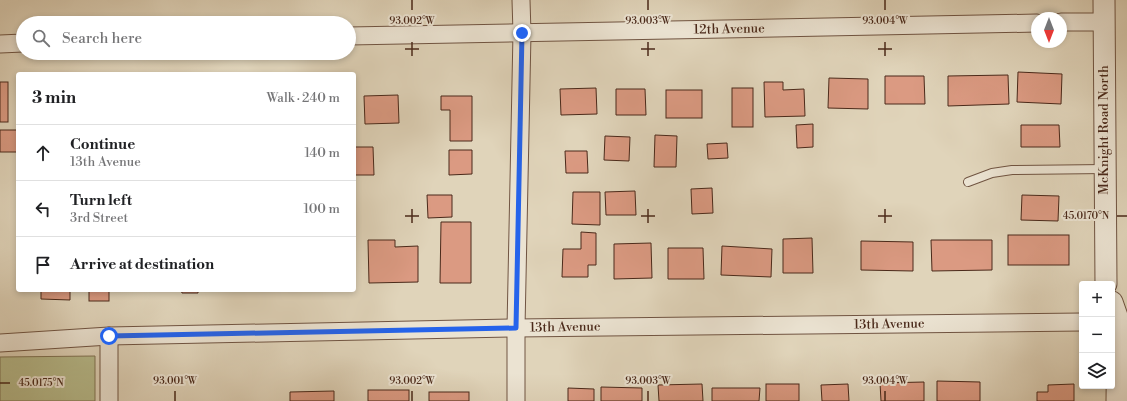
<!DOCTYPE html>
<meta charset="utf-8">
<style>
body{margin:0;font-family:"Libre Bodoni",serif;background:#f2f2f2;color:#202124}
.controls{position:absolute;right:12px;bottom:12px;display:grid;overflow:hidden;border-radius:4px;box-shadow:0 2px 6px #0003}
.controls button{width:36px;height:36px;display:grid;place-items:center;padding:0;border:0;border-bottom:1px solid #e0e0e0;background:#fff;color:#202124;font:20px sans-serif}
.compass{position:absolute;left:1031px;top:12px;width:36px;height:36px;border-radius:50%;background:#fff;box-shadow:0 2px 6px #0003;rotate:180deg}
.stop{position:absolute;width:12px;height:12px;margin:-9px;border:3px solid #2563eb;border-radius:50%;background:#fff}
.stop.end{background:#2563eb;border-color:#fff;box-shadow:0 1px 4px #0008}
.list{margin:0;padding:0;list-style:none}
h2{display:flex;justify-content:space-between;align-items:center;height:52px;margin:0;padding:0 16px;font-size:17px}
h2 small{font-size:13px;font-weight:400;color:#757577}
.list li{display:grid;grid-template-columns:26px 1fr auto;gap:12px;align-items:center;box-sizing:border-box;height:56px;padding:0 16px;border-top:1px solid #e0e0e0}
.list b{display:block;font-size:15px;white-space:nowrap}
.list p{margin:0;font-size:13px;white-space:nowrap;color:#757577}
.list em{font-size:13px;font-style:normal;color:#757577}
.icon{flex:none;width:22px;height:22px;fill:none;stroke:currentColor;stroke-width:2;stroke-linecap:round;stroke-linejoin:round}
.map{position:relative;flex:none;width:1127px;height:401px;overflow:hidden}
.search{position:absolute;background:#fff;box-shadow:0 2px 6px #0003;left:16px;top:16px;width:340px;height:44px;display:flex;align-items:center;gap:10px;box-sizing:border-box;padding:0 14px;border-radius:22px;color:#757577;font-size:15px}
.panel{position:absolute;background:#fff;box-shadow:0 2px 6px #0003;left:16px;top:72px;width:340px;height:220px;border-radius:4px}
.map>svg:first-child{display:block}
.green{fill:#b7bb8c;stroke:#807253}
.building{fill:#db9a82;stroke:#4a291a}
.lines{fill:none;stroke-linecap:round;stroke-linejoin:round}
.service-casing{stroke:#705442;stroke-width:10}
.minor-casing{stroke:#705442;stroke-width:19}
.tertiary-casing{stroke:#705442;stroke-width:23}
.service{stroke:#ebe3d2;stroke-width:8}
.minor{stroke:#ebe3d2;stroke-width:17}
.tertiary{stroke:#ebe3d2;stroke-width:21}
.route{stroke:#2563eb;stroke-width:5}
.ticks{fill:none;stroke:#4a291a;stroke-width:1.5}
.labels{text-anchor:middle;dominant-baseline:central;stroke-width:4;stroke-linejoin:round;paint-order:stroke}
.street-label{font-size:13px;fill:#4a291a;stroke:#ebe3d2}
.ticks-label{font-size:10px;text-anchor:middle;fill:#4a291a;stroke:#ebe3d2;stroke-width:4;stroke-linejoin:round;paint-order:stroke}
</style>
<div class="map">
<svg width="1127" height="401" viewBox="0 0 1127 401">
<rect width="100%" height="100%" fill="#e0d4ba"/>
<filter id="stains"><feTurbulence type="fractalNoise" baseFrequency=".005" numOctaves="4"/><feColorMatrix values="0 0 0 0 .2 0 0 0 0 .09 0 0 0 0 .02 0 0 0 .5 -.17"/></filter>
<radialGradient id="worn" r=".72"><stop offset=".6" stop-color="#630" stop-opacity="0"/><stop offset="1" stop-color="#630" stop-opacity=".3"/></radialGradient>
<path class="green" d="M95,356V401H0V357Z"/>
<g class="building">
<path d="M1018,72L1062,74L1061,104L1017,102Z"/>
<path d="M1008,75L1009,104L948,106V76Z"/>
<path d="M885,76H924L925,104H885Z"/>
<path d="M829,78L868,79V109L828,108Z"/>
<rect x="0" y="82" width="8" height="40"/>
<path d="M764,82H783V90L804,89L805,116L765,117Z"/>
<path d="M596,88L597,114L561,115L560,89Z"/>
<rect x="732" y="88" width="21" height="39"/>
<path d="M616,89H645L646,115H616Z"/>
<rect x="666" y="90" width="36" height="28"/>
<path d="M398,95L399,123L365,124L364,96Z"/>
<path d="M441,96H472V141H450V110H441Z"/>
<path d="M813,124V147L797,148L796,125Z"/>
<path d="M1021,125H1059L1060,147H1021Z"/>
<rect x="0" y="130" width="18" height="22"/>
<path d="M655,135L677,136L676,167H654Z"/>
<path d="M605,136L630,137L629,161L604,160Z"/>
<path d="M727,143L728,158L708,159L707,144Z"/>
<path d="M354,147H373L374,175H354Z"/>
<path d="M449,150H472V174L449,175Z"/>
<path d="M565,151H587L588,173H566Z"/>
<path d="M712,188L713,213L692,214L691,189Z"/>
<path d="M635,191L636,215H606L605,192Z"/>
<path d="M573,192H600V225L572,224Z"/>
<path d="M427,195H452V217L428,218Z"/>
<path d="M1022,195L1059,196L1058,221L1021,220Z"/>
<path d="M441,222H471V283H440Z"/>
<path d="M581,232L596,233V265H588V277H562L563,249H581Z"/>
<rect x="1008" y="235" width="61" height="30"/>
<path d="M812,238L813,273H783V239Z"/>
<path d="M368,240H395V247L418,246V282L369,283Z"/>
<path d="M931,240H992V270L932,271Z"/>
<path d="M861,241L913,242V271L861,270Z"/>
<path d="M651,243L652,278L614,279V244Z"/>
<path d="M722,246L772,249L771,277L721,275Z"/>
<path d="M668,248H703L704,279H668Z"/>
<path d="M41,290H70V300L41,299Z"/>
<rect x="89" y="290" width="20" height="11"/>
<path d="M181,290H198V293H182Z"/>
<path d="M937,381L980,382V401H937Z"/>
<path d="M924,382V401H881L880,383Z"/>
<path d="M702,384L703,401H659L658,385Z"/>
<rect x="766" y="384" width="33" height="17"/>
<path d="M848,384L849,401H822L821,385Z"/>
<path d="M1074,384V401H1037V392H1048V385Z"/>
<path d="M601,387L642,388V401H601Z"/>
<path d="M568,388L594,389V401H568Z"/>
<path d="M712,388H760L759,401H712Z"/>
<rect x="368" y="390" width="41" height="11"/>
<path d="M334,391V401H290V392Z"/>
<rect x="429" y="392" width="40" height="9"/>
</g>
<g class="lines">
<defs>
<path id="service" d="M968,182L992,173L1012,170L1105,169"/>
<g id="minor">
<path d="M1061,22H1104"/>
<path d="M349,36L1037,23"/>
<path d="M0,44L23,43"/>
<path d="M0,343L109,336L516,328L1082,322"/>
<path d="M109,401V336"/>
<path d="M516,401V328L522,33L521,0"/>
</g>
<g id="tertiary">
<path d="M1104,0L1106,284"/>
<path d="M1112,302L1118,319L1117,401"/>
</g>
</defs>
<use href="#service" class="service-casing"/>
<use href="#minor" class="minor-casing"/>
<use href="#tertiary" class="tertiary-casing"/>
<use href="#service" class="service"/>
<use href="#minor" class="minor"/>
<use href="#tertiary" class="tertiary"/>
</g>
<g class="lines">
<path class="route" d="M109,336L516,328L522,33"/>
</g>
<path class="ticks" d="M412,0V10M648,0V10M885,0V10M412,42V56M648,42V56M885,42V56M405,49H419M641,49H655M878,49H892M412,209V223M648,209V223M885,209V223M405,216H419M641,216H655M878,216H892M1117,216H1127M0,383H10M175,391V401M412,391V401M648,391V401M885,391V401"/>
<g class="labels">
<g class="street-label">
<text transform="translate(729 29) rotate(-1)">12th Avenue</text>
<text transform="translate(1104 130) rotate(-90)">McKnight Road North</text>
<text transform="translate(889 324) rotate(-1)">13th Avenue</text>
<text transform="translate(565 327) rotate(-1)">13th Avenue</text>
</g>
</g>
<g class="ticks-label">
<text x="412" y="24">93.002°W</text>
<text x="648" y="24">93.003°W</text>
<text x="885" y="24">93.004°W</text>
<text x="1086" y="219">45.0170°N</text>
<text x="175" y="384">93.001°W</text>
<text x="412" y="384">93.002°W</text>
<text x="648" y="384">93.003°W</text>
<text x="885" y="384">93.004°W</text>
<text x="41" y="386">45.0175°N</text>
</g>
<rect width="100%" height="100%" filter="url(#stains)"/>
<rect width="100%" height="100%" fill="url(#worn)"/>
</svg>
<div class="controls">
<button>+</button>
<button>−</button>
<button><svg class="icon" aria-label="layers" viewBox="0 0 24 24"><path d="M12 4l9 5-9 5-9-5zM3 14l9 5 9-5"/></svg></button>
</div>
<svg class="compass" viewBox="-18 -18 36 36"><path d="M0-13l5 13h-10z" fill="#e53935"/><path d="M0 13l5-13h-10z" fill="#757577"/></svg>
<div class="stop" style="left:109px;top:336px"></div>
<div class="stop end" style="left:522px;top:33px"></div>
<div class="search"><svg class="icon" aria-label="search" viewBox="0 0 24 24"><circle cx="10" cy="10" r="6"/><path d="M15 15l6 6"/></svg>Search here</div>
<section class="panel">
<h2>3 min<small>Walk · 240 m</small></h2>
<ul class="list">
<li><svg class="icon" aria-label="ahead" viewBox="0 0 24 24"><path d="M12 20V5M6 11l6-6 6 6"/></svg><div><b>Continue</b><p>13th Avenue</p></div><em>140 m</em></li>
<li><svg class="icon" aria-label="left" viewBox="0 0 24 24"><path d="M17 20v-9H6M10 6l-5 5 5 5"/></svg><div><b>Turn left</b><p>3rd Street</p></div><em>100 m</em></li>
<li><svg class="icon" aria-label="arrive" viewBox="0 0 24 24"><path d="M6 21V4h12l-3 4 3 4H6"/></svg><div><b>Arrive at destination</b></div></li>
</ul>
</section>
</div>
